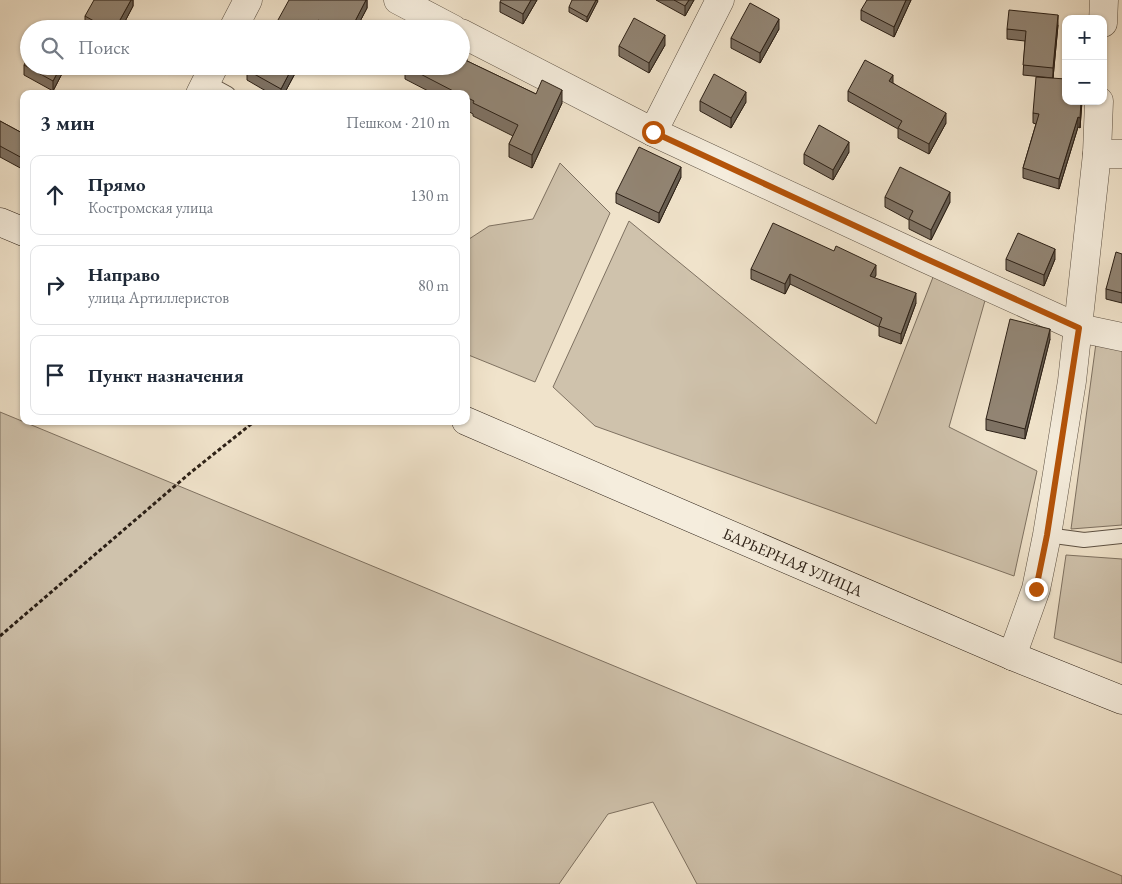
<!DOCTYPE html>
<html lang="ru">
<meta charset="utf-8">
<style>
body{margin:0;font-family:"EB Garamond",serif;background:#f2f2f3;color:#1f2937}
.controls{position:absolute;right:15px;top:15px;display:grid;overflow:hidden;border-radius:10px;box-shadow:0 1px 4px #0004}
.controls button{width:45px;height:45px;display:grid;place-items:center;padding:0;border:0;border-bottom:1px solid #e0e1e3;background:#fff;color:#1f2937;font:25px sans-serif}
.stop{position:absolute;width:15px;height:15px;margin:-11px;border:4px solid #b45309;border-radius:50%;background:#fff}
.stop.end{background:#b45309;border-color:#fff;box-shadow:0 1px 5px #0008}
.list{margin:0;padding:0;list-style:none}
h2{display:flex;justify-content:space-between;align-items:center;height:65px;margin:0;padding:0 20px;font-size:21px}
h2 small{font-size:16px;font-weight:400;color:#747a83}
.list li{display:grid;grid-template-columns:32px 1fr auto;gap:15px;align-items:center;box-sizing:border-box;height:80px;margin:0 10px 10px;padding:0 10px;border:1px solid #e0e1e3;border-radius:10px}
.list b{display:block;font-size:19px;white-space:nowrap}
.list p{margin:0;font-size:16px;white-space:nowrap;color:#747a83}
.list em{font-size:16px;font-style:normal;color:#747a83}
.icon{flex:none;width:28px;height:28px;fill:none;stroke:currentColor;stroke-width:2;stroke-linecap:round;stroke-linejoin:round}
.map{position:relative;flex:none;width:1122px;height:884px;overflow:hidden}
.search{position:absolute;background:#fff;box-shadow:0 1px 4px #0004;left:20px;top:20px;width:450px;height:55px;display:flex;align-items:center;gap:12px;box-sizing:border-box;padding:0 18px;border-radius:28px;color:#747a83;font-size:19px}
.panel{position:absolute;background:#fff;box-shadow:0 1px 4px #0004;left:20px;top:90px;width:450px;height:335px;border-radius:10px}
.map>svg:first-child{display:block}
.green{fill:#cfc2ac;stroke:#7e7161}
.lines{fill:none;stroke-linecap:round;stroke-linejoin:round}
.lane-casing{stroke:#5d5143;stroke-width:16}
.street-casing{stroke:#5d5143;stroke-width:29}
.secondary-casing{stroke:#2c2016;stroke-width:29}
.path{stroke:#2c2016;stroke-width:3;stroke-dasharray:4 2.5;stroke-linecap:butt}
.lane{stroke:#f5eddd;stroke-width:14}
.street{stroke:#f5eddd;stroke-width:28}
.secondary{stroke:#f5eddd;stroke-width:28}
.wall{fill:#7e7264;stroke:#2c2016}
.shaded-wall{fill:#665d51;stroke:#2c2016}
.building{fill:#928574;stroke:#2c2016}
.route{stroke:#b45309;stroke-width:6}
.labels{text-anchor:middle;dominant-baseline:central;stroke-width:4;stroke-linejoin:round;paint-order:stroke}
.street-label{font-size:16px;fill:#2c2016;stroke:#f5eddd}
</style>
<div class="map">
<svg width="1122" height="884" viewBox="0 0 1122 884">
<rect width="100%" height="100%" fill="#f0e3cb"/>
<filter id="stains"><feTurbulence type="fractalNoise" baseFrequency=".004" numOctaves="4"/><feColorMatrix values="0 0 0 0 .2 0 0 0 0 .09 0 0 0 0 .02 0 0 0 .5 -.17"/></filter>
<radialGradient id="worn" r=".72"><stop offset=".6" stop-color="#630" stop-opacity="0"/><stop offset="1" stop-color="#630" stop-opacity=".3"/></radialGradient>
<g class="green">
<path d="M560,163L610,213L535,382L466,354V241L489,226L533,219Z"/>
<path d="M629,221L876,424L935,272L986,297L949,427L1037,471L1014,576L595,426L553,387Z"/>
<path d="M1096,343L1122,349V525L1071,529Z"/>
<path d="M0,412L1122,876V884H697L653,802L608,814L559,884H0Z"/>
<path d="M1066,555L1122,559V663L1054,638Z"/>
</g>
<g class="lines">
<defs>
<g id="lane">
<path d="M206,82L228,94"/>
<path d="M1047,535L1084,540L1122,536"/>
</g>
<g id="street">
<path d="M398,0L453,29"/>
<path d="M1103,23L1104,0"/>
<path d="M233,29L248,0"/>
<path d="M461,33L653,132L920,256L1079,328L1122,337"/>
<path d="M200,94L214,66"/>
<path d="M653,132L720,0"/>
<path d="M1097,154H1122"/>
<path d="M1012,656L1036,589L1047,535L1072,381L1097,154L1099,101"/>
</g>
<g id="secondary">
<path d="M0,222L24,232"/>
<path id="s1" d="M466,421L1012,656L1122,700"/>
</g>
</defs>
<use href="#lane" class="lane-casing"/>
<use href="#street" class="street-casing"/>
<use href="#secondary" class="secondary-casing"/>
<path class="path" d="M0,636L190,473L255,421"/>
<use href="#lane" class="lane"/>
<use href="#street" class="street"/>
<use href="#secondary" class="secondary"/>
</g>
<g class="wall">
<path d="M133,0V6L121,29H90L85,26V16Z"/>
<path d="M367,0V8L356,29H273Z"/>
<path d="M537,0L523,24L500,12V2Z"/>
<path d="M598,0L587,22L569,12V7Z"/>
<path d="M656,0H694L685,16Z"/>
<path d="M911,0L894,37L861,20V10Z"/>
<path d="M1058,25L1053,78L1023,75L1025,41L1007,39V29Z"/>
<path d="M779,29L760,63L731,48V38Z"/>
<path d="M665,45L649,73L619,56V46Z"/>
<path d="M467,61L536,94L562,103L532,168L509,157V144L513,136L473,116V114L466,110V94H434L405,79V66Z"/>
<path d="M24,65L29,66H66L53,91L24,75Z"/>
<path d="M299,66L284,94H271L247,80V70Z"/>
<path d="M893,83L946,123L929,154L898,138V129L848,101V91Z"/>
<path d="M700,101L746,102L731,128L700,111Z"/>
<path d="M1066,101H1082L1080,128L1078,127L1059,189L1023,178V168L1036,124L1033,123V113Z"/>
<path d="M0,121L24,134V170L0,157Z"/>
<path d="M849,152L833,180L804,164V154Z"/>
<path d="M681,177L659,223L616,203V193Z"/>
<path d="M885,197L950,202L931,240L909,229V220L885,207Z"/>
<path d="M1122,254V303L1106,299V289Z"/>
<path d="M1006,259H1055L1044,286L1006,270Z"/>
<path d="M751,269L876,275L874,278L916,303L901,344L879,336V327L790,284L785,294L751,279Z"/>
<path d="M1050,339L1025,439L986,430V419Z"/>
</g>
<g class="shaded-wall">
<path d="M131,0H133V6L121,29H115Z"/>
<path d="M366,0H367V8L356,29H351Z"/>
<path d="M531,0H537L523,24V14Z"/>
<path d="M596,0L598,1L587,22V17Z"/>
<path d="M689,0H694L685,16V6Z"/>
<path d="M906,0H911L894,37V27Z"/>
<path d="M1058,15V25L1053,78V68Z"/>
<path d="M779,19V29L760,63V53Z"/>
<path d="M318,20V29H314Z"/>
<path d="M665,35V45L649,73V63Z"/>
<path d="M467,51V64L463,59Z"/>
<path d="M61,66H66L53,91V81Z"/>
<path d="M293,66H299L284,94H281V89Z"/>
<path d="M893,75V85L889,81Z"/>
<path d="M562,90V103L532,168V155Z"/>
<path d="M746,92V102L731,128V118Z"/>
<path d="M1081,101H1082L1080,128V118Z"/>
<path d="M946,113V123L929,154V144Z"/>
<path d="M1078,117V127L1059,189V179Z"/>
<path d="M849,142V152L833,180V170Z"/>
<path d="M681,167V177L659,223V213Z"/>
<path d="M950,192V202L931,240V230Z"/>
<path d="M1055,249V259L1044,286V275Z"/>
<path d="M876,265V275L870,286V276Z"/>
<path d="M790,274V284L785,294V284Z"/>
<path d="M916,293V303L901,344V334Z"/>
<path d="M1050,329V339L1025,439V429Z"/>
</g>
<g class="building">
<path d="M94,0H131L115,29H108L85,16Z"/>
<path d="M289,0H366L351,29H335L318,20L314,29H273Z"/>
<path d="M501,0H531L523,14L500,2Z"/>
<path d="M572,0H596L587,17L569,7Z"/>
<path d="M674,0H689L685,6Z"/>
<path d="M867,0H906L894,27L861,10Z"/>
<path d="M750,3L779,19L760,53L731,38Z"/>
<path d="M1009,10L1058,15L1053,68L1023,65L1026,31L1007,29Z"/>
<path d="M634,18L665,35L649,63L619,46Z"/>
<path d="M461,48L467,51L463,59L536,94L542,80L562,90L532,155L509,144L518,125L473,103L474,101L466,97V94H459L405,66H461Z"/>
<path d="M29,55V66H61L53,81L24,65Z"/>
<path d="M865,60L893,75L889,81L946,113L929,144L898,128L902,121L848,91Z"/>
<path d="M249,66H293L281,89L247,70Z"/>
<path d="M714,74L746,92L731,118L700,101Z"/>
<path d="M1036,77L1066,79V101H1081L1080,118L1078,117L1059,179L1023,168L1039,114L1033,113Z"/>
<path d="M0,121L24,134V159L0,146Z"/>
<path d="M819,125L849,142L833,170L804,154Z"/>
<path d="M639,147L681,167L659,213L616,193Z"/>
<path d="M900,167L950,192L931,230L909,219L913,211L885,197Z"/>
<path d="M773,223L834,251L836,246L876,265L870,276L916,293L901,334L879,326L882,318L790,274L785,284L751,269Z"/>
<path d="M1018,233L1055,249L1044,275L1006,259Z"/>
<path d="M1116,252L1122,254V293L1106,289Z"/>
<path d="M1010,319L1050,329L1025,429L986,419Z"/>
</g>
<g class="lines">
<path class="route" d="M653,132L920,256L1079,328L1047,535L1036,589"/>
</g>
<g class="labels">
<g class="street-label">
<text stroke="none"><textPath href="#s1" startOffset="356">БАРЬЕРНАЯ УЛИЦА</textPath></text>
</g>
</g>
<rect width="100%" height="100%" filter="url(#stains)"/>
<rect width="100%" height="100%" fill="url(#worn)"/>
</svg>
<div class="controls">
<button>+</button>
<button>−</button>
</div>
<div class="stop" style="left:653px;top:132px"></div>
<div class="stop end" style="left:1036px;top:589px"></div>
<div class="search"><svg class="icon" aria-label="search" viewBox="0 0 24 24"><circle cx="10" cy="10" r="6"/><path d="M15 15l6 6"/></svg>Поиск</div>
<section class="panel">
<h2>3 мин<small>Пешком · 210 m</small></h2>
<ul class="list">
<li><svg class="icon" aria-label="ahead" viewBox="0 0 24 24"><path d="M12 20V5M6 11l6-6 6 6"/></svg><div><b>Прямо</b><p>Костромская улица</p></div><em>130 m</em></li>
<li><svg class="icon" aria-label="right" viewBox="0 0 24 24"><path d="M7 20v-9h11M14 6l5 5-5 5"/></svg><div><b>Направо</b><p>улица Артиллеристов</p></div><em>80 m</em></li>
<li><svg class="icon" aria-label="arrive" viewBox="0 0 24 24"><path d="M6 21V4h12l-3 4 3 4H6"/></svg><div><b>Пункт назначения</b></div></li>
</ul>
</section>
</div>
